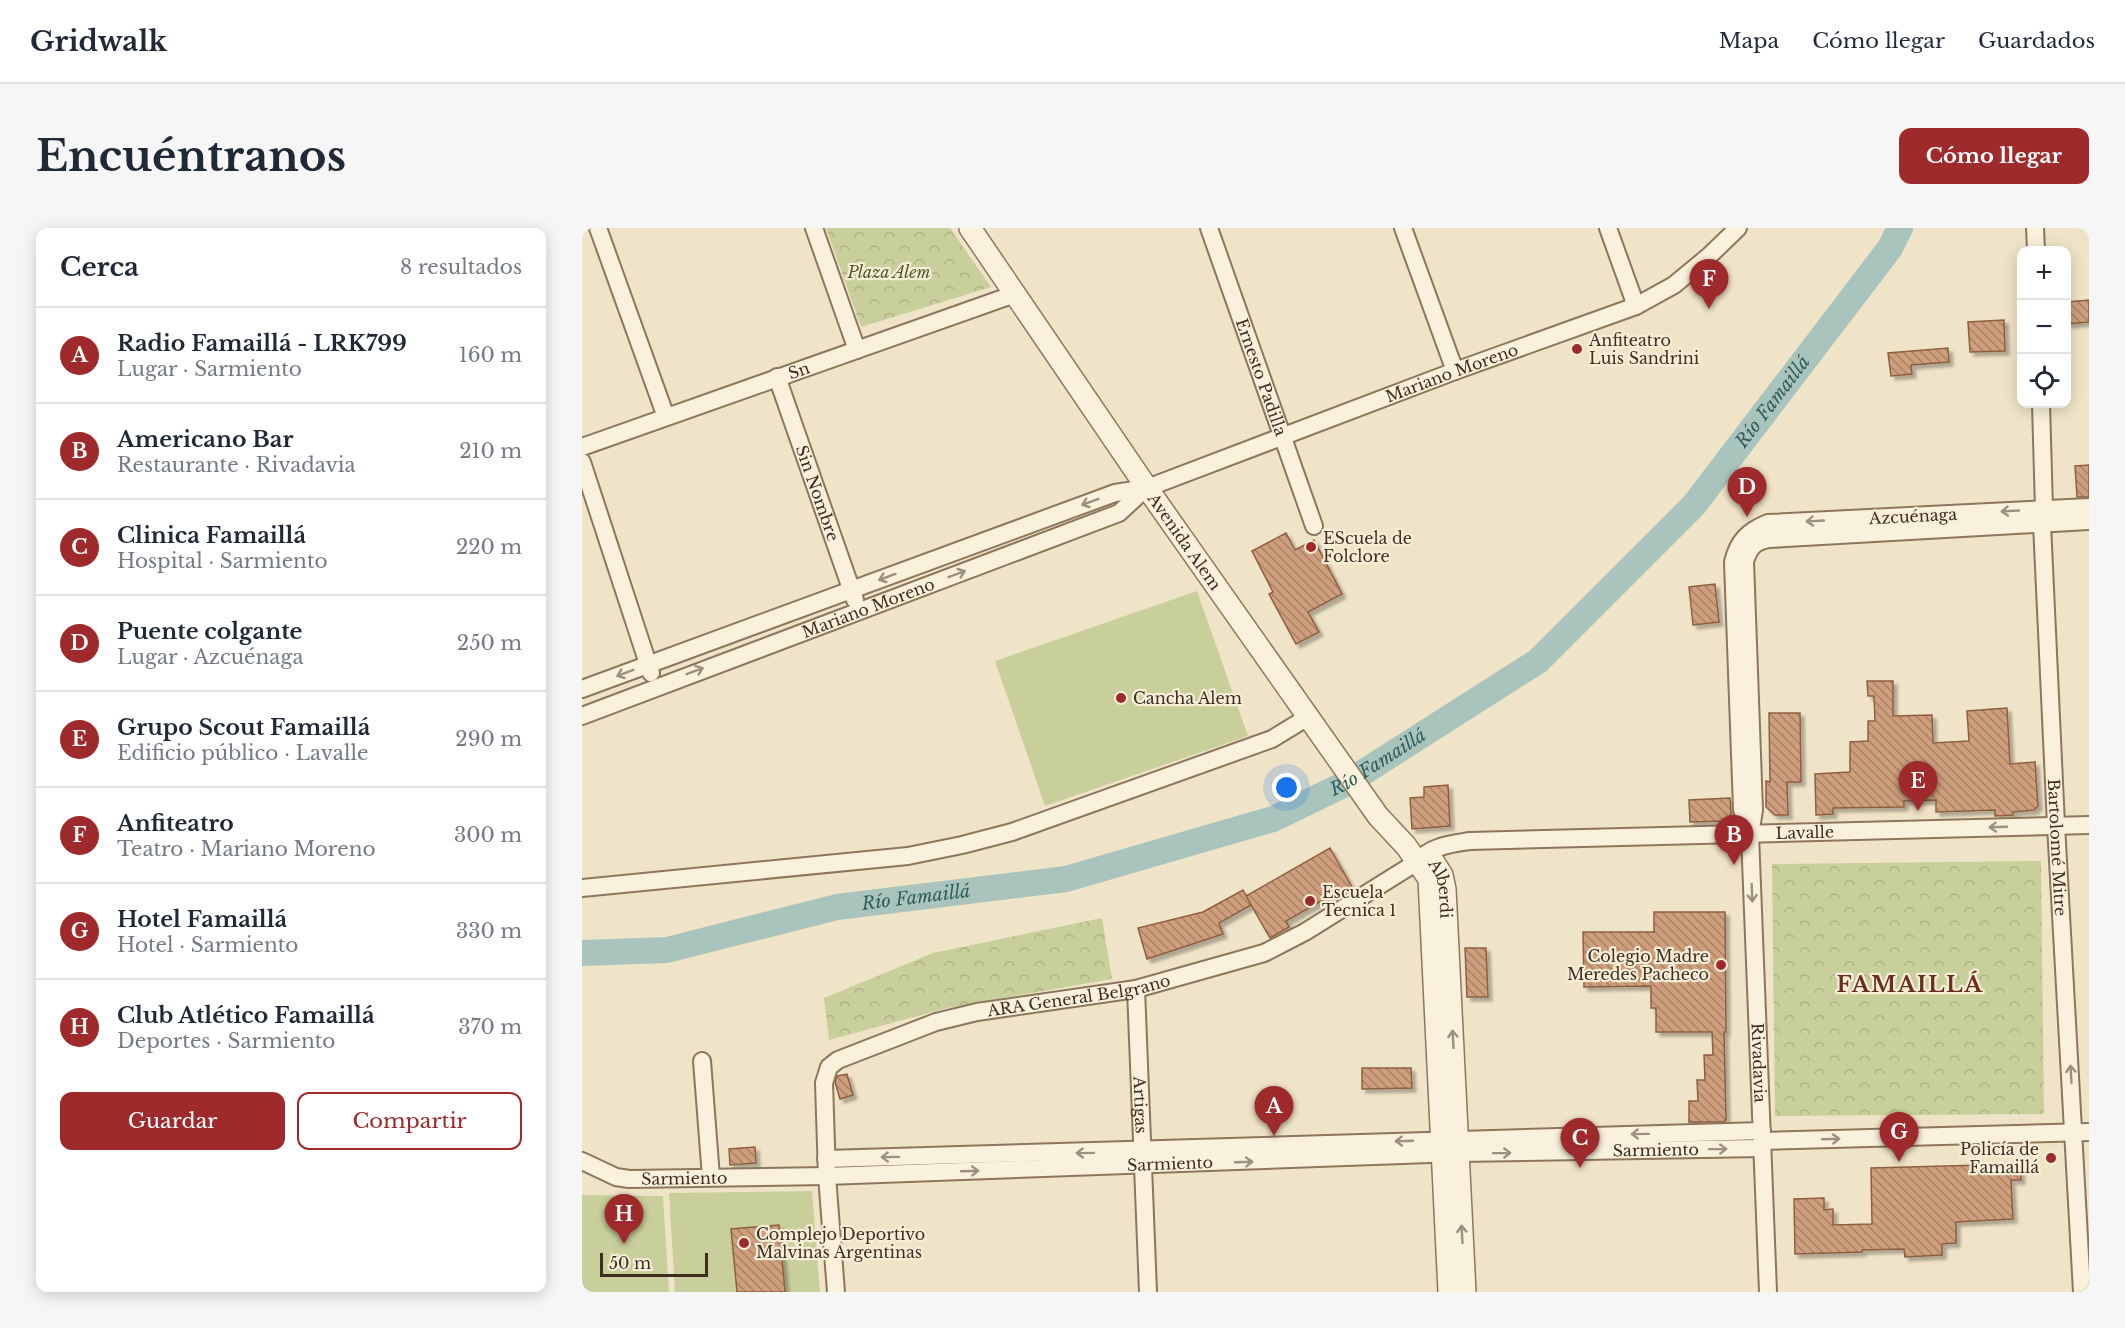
<!DOCTYPE html>
<html lang="es">
<meta charset="utf-8">
<style>
body{margin:0;font-family:"Libre Baskerville",serif;background:#f6f6f7;color:#1f2937}
.controls{position:absolute;right:18px;top:18px;display:grid;overflow:hidden;border-radius:12px;box-shadow:0 3px 15px #0003}
.controls button{width:54px;height:54px;display:grid;place-items:center;padding:0;border:0;border-bottom:2px solid #e0e1e3;background:#fff;color:#1f2937;font:30px sans-serif}
.scale{position:absolute;left:18px;bottom:15px;width:108px;box-sizing:border-box;padding-left:6px;border:3px solid #3d2e20;border-top:0;font-size:16px;line-height:21px;white-space:nowrap;color:#3d2e20;-webkit-text-stroke:4px #f7eed8;paint-order:stroke}
.you{position:absolute;left:705px;top:560px;width:21px;height:21px;margin:-15px;border:4px solid #fff;border-radius:50%;background:#1a73e8;box-shadow:0 0 0 9px #1a73e833}
.badge{display:grid;place-items:center;width:39px;height:39px;border-radius:50%;background:#9e2a2b;color:#fff;font-size:20px;font-weight:700}
.pin{position:absolute;translate:-50% -50px;filter:drop-shadow(0 2px 3px #0008)}
.pin::after{content:'';position:absolute;top:32px;width:21px;height:18px;background:inherit;clip-path:polygon(0 0,100% 0,50% 100%)}
.list{margin:0;padding:0;list-style:none}
h2{display:flex;justify-content:space-between;align-items:center;height:78px;margin:0;padding:0 24px;font-size:26px}
h2 small{font-size:20px;font-weight:400;color:#747a83}
.list li{display:grid;grid-template-columns:39px 1fr auto;gap:18px;align-items:center;box-sizing:border-box;height:96px;padding:0 24px;border-top:2px solid #e0e1e3}
.list b{display:block;font-size:22px;white-space:nowrap}
.list p{margin:0;font-size:20px;white-space:nowrap;color:#747a83}
.list em{font-size:20px;font-style:normal;color:#747a83}
.actions{display:flex;gap:12px;padding:18px 24px}
.actions a{flex:1;padding:14px 0;border:2px solid #9e2a2b;border-radius:12px;text-align:center;font-size:21px;color:#9e2a2b}
.actions .main{background:#9e2a2b;color:#fff}
.icon{flex:none;width:33px;height:33px;fill:none;stroke:currentColor;stroke-width:2;stroke-linecap:round;stroke-linejoin:round}
.map{position:relative;flex:none;width:1507px;height:1064px;overflow:hidden;border-radius:12px}
header{display:flex;align-items:center;gap:36px;box-sizing:border-box;height:84px;padding:0 30px;background:#fff;border-bottom:2px solid #e0e1e3}
header strong{font-size:28px}
nav{display:flex;gap:33px;margin-inline-start:auto;font-size:21px}
.intro{display:flex;align-items:center;justify-content:space-between;box-sizing:border-box;height:144px;padding:0 36px}
h1{margin:0;font-size:42px}
.button{padding:15px 27px;border-radius:12px;background:#9e2a2b;color:#fff;font-size:21px;font-weight:700}
main{display:flex;gap:36px;padding:0 36px}
aside{flex:1;background:#fff;border-radius:12px;box-shadow:0 3px 15px #0003}
.map>svg:first-child{display:block}
.park{fill:url(#park-crowns)}
.pitch{fill:#c9cf9b}
.lines{fill:none;stroke-linecap:round;stroke-linejoin:round}
.river{stroke:#a9c4bc;stroke-width:26}
.building{fill:url(#building-back-hatch);stroke:#8d5f41;stroke-width:1.5;filter:url(#shadow)}
.minor-casing{stroke:#8d765c;stroke-width:20}
.tertiary-casing{stroke:#8d765c;stroke-width:24}
.minor{stroke:#faf1dc;stroke-width:16}
.tertiary{stroke:#faf1dc;stroke-width:21}
.oneway{stroke:#9c907e}
.poi-dot{fill:#9e2a2b;stroke:#f7eed8;stroke-width:2}
.labels{text-anchor:middle;dominant-baseline:central;stroke-width:4.5;stroke-linejoin:round;paint-order:stroke}
.park-label{font-size:16px;font-style:italic;fill:#4d5a26;stroke:#f7eed8}
.poi-label{font-size:16px;fill:#3d2e20;stroke:#f7eed8;text-anchor:start}
.street-label{font-size:16px;fill:#3d2e20;stroke:#f7eed8}
.water-label{font-size:18px;font-style:italic;fill:#2f5d5a;stroke:#f7eed8}
.district-label{font-size:22px;font-weight:bold;letter-spacing:1.5px;fill:#6b2e1e;stroke:#f7eed8}
</style>
<header>
<strong>Gridwalk</strong>
<nav><a>Mapa</a><a>Cómo llegar</a><a>Guardados</a></nav>
</header>
<div class="intro"><h1>Encuéntranos</h1><a class="button">Cómo llegar</a></div>
<main>
<aside>
<h2>Cerca<small>8 resultados</small></h2>
<ul class="list">
<li><span class="badge">A</span><div><b>Radio Famaillá - LRK799</b><p>Lugar · Sarmiento</p></div><em>160 m</em></li>
<li><span class="badge">B</span><div><b>Americano Bar</b><p>Restaurante · Rivadavia</p></div><em>210 m</em></li>
<li><span class="badge">C</span><div><b>Clinica Famaillá</b><p>Hospital · Sarmiento</p></div><em>220 m</em></li>
<li><span class="badge">D</span><div><b>Puente colgante</b><p>Lugar · Azcuénaga</p></div><em>250 m</em></li>
<li><span class="badge">E</span><div><b>Grupo Scout Famaillá</b><p>Edificio público · Lavalle</p></div><em>290 m</em></li>
<li><span class="badge">F</span><div><b>Anfiteatro</b><p>Teatro · Mariano Moreno</p></div><em>300 m</em></li>
<li><span class="badge">G</span><div><b>Hotel Famaillá</b><p>Hotel · Sarmiento</p></div><em>330 m</em></li>
<li><span class="badge">H</span><div><b>Club Atlético Famaillá</b><p>Deportes · Sarmiento</p></div><em>370 m</em></li>
</ul>
<div class="actions"><a class="main">Guardar</a><a>Compartir</a></div>
</aside>
<div class="map">
<svg width="1507" height="1064" viewBox="0 0 1507 1064">
<defs>
<pattern id="park-crowns" width="20" height="18" patternUnits="userSpaceOnUse" patternTransform="scale(1.5)"><rect width="20" height="18" fill="#c9cf9b"/><path d="M2 6a3 3 0 1 1 6 0M12 15a3 3 0 1 1 6 0" fill="none" stroke="#aeb285"/></pattern>
<pattern id="building-back-hatch" width="6" height="6" patternUnits="userSpaceOnUse" patternTransform="scale(1.5)"><rect width="6" height="6" fill="#cf9f7d"/><path d="M-1 5l2 2M0 0l6 6M5-1l2 2" fill="none" stroke="#a98266"/></pattern>
<filter id="shadow"><feDropShadow dx="4" dy="4" stdDeviation="1.5" flood-color="#0004"/></filter>
</defs>
<rect width="100%" height="100%" fill="#f0e4c8"/>
<g class="park">
<path d="M244,0H368L409,59L279,99Z"/>
<path d="M1459,633L1462,886L1193,888L1190,636Z"/>
<path d="M520,690L530,751L365,780L247,812L242,770L351,725Z"/>
</g>
<g class="pitch">
<path d="M615,363L666,508L463,578L413,433Z"/>
<path d="M230,963L238,1064H93L87,965Z"/>
<path d="M0,967L81,968L87,1064H0Z"/>
</g>
<g class="lines">
<path class="river" id="s1" d="M0,725L85,722L255,679L484,651L691,591L763,556L956,433L1112,277L1308,20L1318,0"/>
</g>
<g class="building">
<path d="M1507,72V94L1485,96V74Z"/>
<path d="M1422,92L1423,123L1388,124L1386,94Z"/>
<path d="M1366,120L1367,134L1329,137L1330,146L1309,148L1306,125Z"/>
<path d="M1507,237V269H1495L1493,238Z"/>
<path d="M704,305L713,322L732,312L760,366L726,384L737,404L714,416L687,366L691,364L670,323Z"/>
<path d="M1133,356L1137,394L1111,397L1107,359Z"/>
<path d="M1285,453H1311V488L1350,487L1351,515L1387,513L1385,483L1425,480L1428,536L1453,534L1456,578L1452,582L1431,584V587L1413,588V582L1354,584V572L1322,573V579L1251,580V586L1234,587L1233,546L1268,544V514L1286,513V493H1293L1292,468H1286Z"/>
<path d="M1187,485H1218L1219,554H1205L1206,587H1193L1184,579V553L1188,554Z"/>
<path d="M866,557L868,598L830,601L828,570L842,569V559Z"/>
<path d="M1148,570L1149,586L1144,593L1108,594L1107,572Z"/>
<path d="M748,620L771,661L757,669L755,664L704,693L707,699L688,710L664,668Z"/>
<path d="M661,662L669,677L637,695L641,706L565,731L556,700L621,684Z"/>
<path d="M1072,684H1143L1144,804H1142L1144,891L1142,894H1107V873H1116L1115,852H1123L1122,827H1131L1130,804H1074V780H1069V758L1002,759L1001,704H1072Z"/>
<path d="M883,720H904L906,769H885Z"/>
<path d="M780,840H829L830,860L780,861Z"/>
<path d="M265,846L271,867L258,871L253,854L255,848Z"/>
<path d="M173,919L174,935L148,937L147,921Z"/>
<path d="M1438,936L1439,952H1429L1431,991L1374,994V1015L1360,1016V1027L1323,1029L1322,1021L1280,1022V1024L1213,1026L1212,971L1242,970V982L1251,981V997L1290,996L1289,940Z"/>
<path d="M197,997L203,1064H155L149,1001Z"/>
</g>
<g class="lines">
<defs>
<g id="minor">
<path d="M16,0L84,189"/>
<path d="M232,0L275,122"/>
<path id="s2" d="M627,0L732,298"/>
<path d="M821,0L873,143"/>
<path d="M1026,0L1054,78"/>
<path d="M1453,0L1454,22"/>
<path id="s3" d="M195,149L273,372"/>
<path id="s4" d="M1459,176L1462,281L1460,296L1474,597L1500,1064"/>
<path id="s5" d="M0,219L433,66"/>
<path d="M0,234L69,445"/>
<path d="M1507,279L1186,295C1166,303 1156,313 1151,334L1160,581L1168,607L1172,582L1163,333C1168,319 1172,314 1187,311L1507,293"/>
<path id="s6" d="M0,461L533,265L565,260L873,143L1054,78L1092,57L1127,28L1156,0"/>
<path id="s7" d="M0,488L537,285L564,260"/>
<path id="s8" d="M1168,607L1186,1064"/>
<path d="M0,660L326,628L380,617L430,604L690,511L726,489"/>
<path id="s9" d="M554,761L566,1064"/>
<path d="M120,833L129,949"/>
<path d="M1180,913L1507,904"/>
<path d="M244,931C556,923 868,911 1180,903"/>
<path id="s10" d="M0,933L34,949L47,951L245,948L876,925L1180,920"/>
<path id="s11" d="M254,1064L245,948L242,855L247,839L256,832L354,794L395,784L554,761L682,725L723,704L835,634C848,618 869,616 888,613L1507,597"/>
</g>
<g id="tertiary">
<path id="s12" d="M388,0L565,260L796,588L824,618L847,651L867,1064"/>
<path id="s13" d="M851,633L860,647L863,661L883,1064"/>
</g>
</defs>
<use href="#minor" class="minor-casing"/>
<use href="#tertiary" class="tertiary-casing"/>
<use href="#minor" class="minor"/>
<use href="#tertiary" class="tertiary"/>
</g>
<defs><path id="oneway-shaft" d="M-6 0H5M1.5-3L5.5 0L1.5 3" fill="none" stroke-width="1.6" stroke-linecap="round" stroke-linejoin="round" transform="scale(1.5)"/></defs>
<g class="oneway">
<use href="#oneway-shaft" transform="translate(508 274) rotate(160)"/>
<use href="#oneway-shaft" transform="translate(1428 283) rotate(177)"/>
<use href="#oneway-shaft" transform="translate(1233 293) rotate(177)"/>
<use href="#oneway-shaft" transform="translate(375 346) rotate(-20)"/>
<use href="#oneway-shaft" transform="translate(305 349) rotate(160)"/>
<use href="#oneway-shaft" transform="translate(113 443) rotate(-21)"/>
<use href="#oneway-shaft" transform="translate(43 445) rotate(159)"/>
<use href="#oneway-shaft" transform="translate(1416 599) rotate(178)"/>
<use href="#oneway-shaft" transform="translate(1170 665) rotate(88)"/>
<use href="#oneway-shaft" transform="translate(871 811) rotate(-93)"/>
<use href="#oneway-shaft" transform="translate(1489 846) rotate(-93)"/>
<use href="#oneway-shaft" transform="translate(1058 906) rotate(179)"/>
<use href="#oneway-shaft" transform="translate(1249 911) rotate(-2)"/>
<use href="#oneway-shaft" transform="translate(822 913) rotate(178)"/>
<use href="#oneway-shaft" transform="translate(1136 921) rotate(-1)"/>
<use href="#oneway-shaft" transform="translate(503 925) rotate(179)"/>
<use href="#oneway-shaft" transform="translate(920 925) rotate(-1)"/>
<use href="#oneway-shaft" transform="translate(308 929) rotate(179)"/>
<use href="#oneway-shaft" transform="translate(662 934) rotate(-2)"/>
<use href="#oneway-shaft" transform="translate(388 943) rotate(-2)"/>
<use href="#oneway-shaft" transform="translate(880 1006) rotate(-93)"/>
</g>
<g class="poi-dot">
<circle cx="995" cy="121" r="6"/>
<circle cx="729" cy="319" r="6"/>
<circle cx="539" cy="470" r="6"/>
<circle cx="728" cy="673" r="6"/>
<circle cx="1139" cy="737" r="6"/>
<circle cx="1469" cy="930" r="6"/>
<circle cx="162" cy="1015" r="6"/>
</g>
<g class="labels">
<g class="park-label">
<text x="307" y="44">Plaza Alem</text>
</g>
<g class="poi-label">
<text x="1007" y="112">Anfiteatro<tspan x="1007" dy="18">Luis Sandrini</tspan></text>
<text x="741" y="310">EScuela de<tspan x="741" dy="18">Folclore</tspan></text>
<text x="551" y="470">Cancha Alem</text>
<text x="740" y="664">Escuela<tspan x="740" dy="18">Tecnica 1</tspan></text>
<text x="1127" y="728" text-anchor="end">Colegio Madre<tspan x="1127" dy="18">Meredes Pacheco</tspan></text>
<text x="1457" y="921" text-anchor="end">Policía de<tspan x="1457" dy="18">Famaillá</tspan></text>
<text x="174" y="1006">Complejo Deportivo<tspan x="174" dy="18">Malvinas Argentinas</tspan></text>
</g>
<g class="street-label">
<text stroke="none"><textPath href="#s5" startOffset="230">Sn</textPath></text>
<text stroke="none"><textPath href="#s6" startOffset="926">Mariano Moreno</textPath></text>
<text stroke="none"><textPath href="#s2" startOffset="158">Ernesto Padilla</textPath></text>
<text stroke="none"><textPath href="#s3" startOffset="123">Sin Nombre</textPath></text>
<text transform="translate(1331 288) rotate(-3)">Azcuénaga</text>
<text stroke="none"><textPath href="#s12" startOffset="380">Avenida Alem</textPath></text>
<text stroke="none"><textPath href="#s7" startOffset="306">Mariano Moreno</textPath></text>
<text stroke="none"><textPath href="#s11" startOffset="1250">Lavalle</textPath></text>
<text stroke="none"><textPath href="#s4" startOffset="444">Bartolomé Mitre</textPath></text>
<text stroke="none"><textPath href="#s13" startOffset="30">Alberdi</textPath></text>
<text stroke="none"><textPath href="#s11" startOffset="488">ARA General Belgrano</textPath></text>
<text stroke="none"><textPath href="#s8" startOffset="228">Rivadavia</textPath></text>
<text stroke="none"><textPath href="#s9" startOffset="116">Artigas</textPath></text>
<text stroke="none"><textPath href="#s10" startOffset="1078">Sarmiento</textPath></text>
<text stroke="none"><textPath href="#s10" startOffset="592">Sarmiento</textPath></text>
<text stroke="none"><textPath href="#s10" startOffset="106">Sarmiento</textPath></text>
</g>
<g class="water-label">
<text stroke="none"><textPath href="#s1" startOffset="1366">Río Famaillá</textPath></text>
<text stroke="none"><textPath href="#s1" startOffset="826">Río Famaillá</textPath></text>
<text stroke="none"><textPath href="#s1" startOffset="340">Río Famaillá</textPath></text>
</g>
<g class="district-label">
<text x="1328" y="756">FAMAILLÁ</text>
</g>
</g>
</svg>
<div class="controls">
<button>+</button>
<button>−</button>
<button><svg class="icon" aria-label="locate" viewBox="0 0 24 24"><circle cx="12" cy="12" r="6"/><path d="M12 2v4M12 18v4M2 12h4M18 12h4"/></svg></button>
</div>
<div class="scale">50 m</div>
<div class="you"></div>
<div class="pin badge" style="left:692px;top:908px">A</div>
<div class="pin badge" style="left:1152px;top:637px">B</div>
<div class="pin badge" style="left:998px;top:940px">C</div>
<div class="pin badge" style="left:1165px;top:289px">D</div>
<div class="pin badge" style="left:1336px;top:583px">E</div>
<div class="pin badge" style="left:1127px;top:81px">F</div>
<div class="pin badge" style="left:1317px;top:934px">G</div>
<div class="pin badge" style="left:42px;top:1016px">H</div>
</div>
</main>
